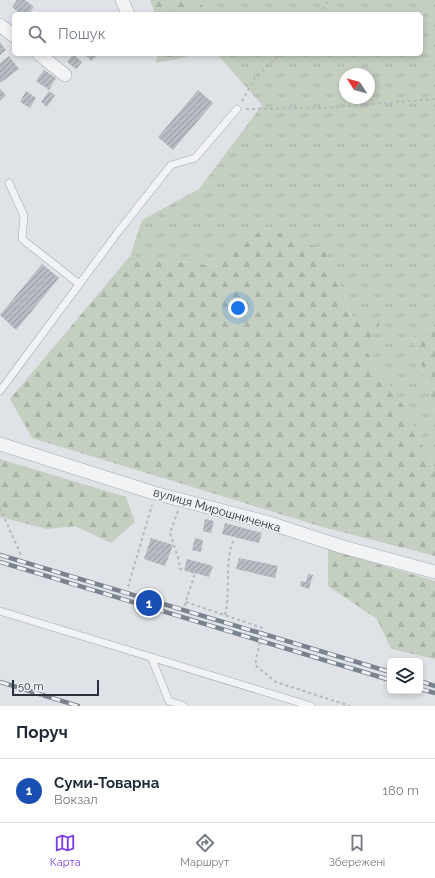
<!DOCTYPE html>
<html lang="uk">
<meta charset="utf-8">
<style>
body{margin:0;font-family:Raleway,sans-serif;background:#f6f6f7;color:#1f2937}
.controls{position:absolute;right:12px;bottom:12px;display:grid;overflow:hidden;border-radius:6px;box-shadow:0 2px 6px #0003}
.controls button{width:36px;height:36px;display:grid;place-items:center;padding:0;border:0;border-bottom:1px solid #e0e1e3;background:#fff;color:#1f2937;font:20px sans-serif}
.compass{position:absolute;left:339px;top:68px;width:36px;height:36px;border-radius:50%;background:#fff;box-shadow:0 2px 6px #0003;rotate:306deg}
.scale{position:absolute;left:12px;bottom:10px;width:87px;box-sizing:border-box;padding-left:4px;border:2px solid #2a313b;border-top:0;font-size:11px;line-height:14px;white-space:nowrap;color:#2a313b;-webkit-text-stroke:3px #eef1f4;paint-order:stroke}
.you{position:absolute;left:238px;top:308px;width:14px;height:14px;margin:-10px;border:3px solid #fff;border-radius:50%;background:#1a73e8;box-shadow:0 0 0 6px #1a73e833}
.badge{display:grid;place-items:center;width:26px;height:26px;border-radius:50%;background:#7c3aed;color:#fff;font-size:13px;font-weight:700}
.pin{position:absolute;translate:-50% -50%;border:2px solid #fff;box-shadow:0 1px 4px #0006}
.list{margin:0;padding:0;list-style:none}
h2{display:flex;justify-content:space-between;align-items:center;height:52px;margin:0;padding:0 16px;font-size:17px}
h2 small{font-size:13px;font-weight:400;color:#747a83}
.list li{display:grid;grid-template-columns:26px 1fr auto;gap:12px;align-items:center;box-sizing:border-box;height:64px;padding:0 16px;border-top:1px solid #e0e1e3}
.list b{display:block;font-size:15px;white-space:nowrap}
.list p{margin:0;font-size:13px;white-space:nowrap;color:#747a83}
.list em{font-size:13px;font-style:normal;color:#747a83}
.icon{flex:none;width:22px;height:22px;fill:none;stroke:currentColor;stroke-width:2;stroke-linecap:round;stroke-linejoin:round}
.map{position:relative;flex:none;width:435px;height:706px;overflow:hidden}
.search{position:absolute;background:#fff;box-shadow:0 2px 6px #0003;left:12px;right:12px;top:12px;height:44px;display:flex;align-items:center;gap:10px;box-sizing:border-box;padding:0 14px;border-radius:6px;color:#747a83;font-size:15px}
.sheet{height:116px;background:#fff}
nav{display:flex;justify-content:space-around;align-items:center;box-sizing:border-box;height:56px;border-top:1px solid #e0e1e3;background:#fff;font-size:11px;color:#747a83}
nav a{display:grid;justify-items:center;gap:2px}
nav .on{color:#7c3aed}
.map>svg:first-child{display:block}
.grass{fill:url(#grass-tufts);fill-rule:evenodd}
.forest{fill:url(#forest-firs)}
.building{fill:url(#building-hatch)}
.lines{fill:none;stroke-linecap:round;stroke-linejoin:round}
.service-casing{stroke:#a5a9af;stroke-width:8}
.minor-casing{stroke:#a5a9af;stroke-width:14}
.path{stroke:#b5b9bd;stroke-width:2;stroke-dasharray:3 3;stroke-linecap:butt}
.service{stroke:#f1f3f5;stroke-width:7}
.minor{stroke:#f1f3f5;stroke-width:13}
.rail-casing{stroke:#7a828e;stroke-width:4.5}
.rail{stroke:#eef1f4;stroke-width:3;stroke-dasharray:9;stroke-linecap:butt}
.labels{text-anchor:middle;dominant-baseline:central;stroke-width:3;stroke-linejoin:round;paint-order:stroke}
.street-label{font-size:12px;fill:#2a313b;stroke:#eef1f4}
</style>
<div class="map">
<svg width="435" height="706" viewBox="0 0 435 706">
<defs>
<pattern id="grass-tufts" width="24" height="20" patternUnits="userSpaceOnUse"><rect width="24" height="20" fill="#c5cfc1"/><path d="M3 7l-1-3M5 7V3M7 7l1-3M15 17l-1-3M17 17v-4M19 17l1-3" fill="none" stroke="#a9b2a7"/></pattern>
<pattern id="forest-firs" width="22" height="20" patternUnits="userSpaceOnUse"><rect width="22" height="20" fill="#c5cfc1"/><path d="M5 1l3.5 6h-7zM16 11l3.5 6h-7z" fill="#a9b2a7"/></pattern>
<pattern id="building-hatch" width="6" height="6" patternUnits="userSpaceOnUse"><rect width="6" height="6" fill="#b7bcc2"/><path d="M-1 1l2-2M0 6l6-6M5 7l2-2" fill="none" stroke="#95999f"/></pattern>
</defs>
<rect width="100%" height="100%" fill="#dfe2e6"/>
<path class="grass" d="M200,0H435V327L413,336L435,411V471L406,410L366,350L325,250L264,227L217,266L130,256L142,220L199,189L262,105L217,54H421V14H206ZM345,74H369V98H345Z"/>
<g class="forest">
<path d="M150,0H200L206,14H155Z"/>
<path d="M157,54H190C184,60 165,60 156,63Z"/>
<path d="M264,227L325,250L353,319L380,323L366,350L406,410L435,471V556L326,528L32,438L10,399L130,256L217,266Z"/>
<path d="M435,327V411L413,336Z"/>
<path d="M0,459L126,497L135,522L111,543L75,526L47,529L0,517Z"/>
<path d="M328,549L435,581V659L391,649L377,619L328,586Z"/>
</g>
<g class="building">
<path d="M17,0H25L34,7L28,14H21L12,7Z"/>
<path d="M0,42L6,50L0,55Z"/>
<path d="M73,54L82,62L76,69L67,62Z"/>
<path d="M85,54H99L91,61Z"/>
<path d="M9,56L19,69L0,83V63Z"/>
<path d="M44,70L56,78L49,90L36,81Z"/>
<path d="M0,89L6,95L0,101Z"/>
<path d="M198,90L213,103L173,150L158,137Z"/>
<path d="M26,91L36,98L30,108L20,102Z"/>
<path d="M49,91L55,95L47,107L41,102Z"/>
<path d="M42,264L59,278L16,330L0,315Z"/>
<path d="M205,519L214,521L211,533L203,531Z"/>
<path d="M225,523L262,533L259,543L222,534Z"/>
<path d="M151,538L173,545L165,566L144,559Z"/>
<path d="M195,538L203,540L201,552L192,550Z"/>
<path d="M239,558L278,566L275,578L236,569Z"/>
<path d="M187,559L213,566L209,577L184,570Z"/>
<path d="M308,574L313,575L309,589L300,586L301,581L306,582Z"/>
</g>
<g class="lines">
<defs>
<g id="service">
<path d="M9,183L24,216L22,239L79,284"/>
<path d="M0,391L118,232L171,165L195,158L237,109"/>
<path d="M0,611L311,706"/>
<path d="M151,657L169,701L184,706"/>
</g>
<g id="minor">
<path d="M122,0L128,14"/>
<path d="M0,25L14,36"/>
<path d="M39,54L65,75"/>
<path d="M0,444L154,493L266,522L343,547L435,572"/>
</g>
</defs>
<use href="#service" class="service-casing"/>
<use href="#minor" class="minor-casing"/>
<g class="path">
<path d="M319,14L329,0"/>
<path d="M242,101L255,78L280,54"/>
<path d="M246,109L323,108L435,99"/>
<path d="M0,508L21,555"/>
<path d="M178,511L170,533L179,561L180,569L195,573L180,620"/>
<path d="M128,587L152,505"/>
<path d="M186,602L263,628L255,665L276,682L350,706"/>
<path d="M225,615C231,590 224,565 233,541"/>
</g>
<use href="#service" class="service"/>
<use href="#minor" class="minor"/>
<defs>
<g id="rail">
<path d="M0,555L390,672"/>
<path d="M0,562L390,680"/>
<path d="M420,681L435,686"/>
<path d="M0,682L78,706"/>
<path d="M420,689L435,693"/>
</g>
</defs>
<use href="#rail" class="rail-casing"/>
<use href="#rail" class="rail"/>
</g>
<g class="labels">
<g class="street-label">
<text transform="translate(217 510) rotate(16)">вулиця Мирошниченка</text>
</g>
</g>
</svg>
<div class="controls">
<button><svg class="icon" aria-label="layers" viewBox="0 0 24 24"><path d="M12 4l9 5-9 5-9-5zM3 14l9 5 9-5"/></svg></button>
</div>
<svg class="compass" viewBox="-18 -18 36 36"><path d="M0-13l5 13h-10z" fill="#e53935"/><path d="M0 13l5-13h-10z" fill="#747a83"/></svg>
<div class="scale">50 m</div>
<div class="you"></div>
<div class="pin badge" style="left:149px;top:603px;background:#1a4fb4">1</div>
<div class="search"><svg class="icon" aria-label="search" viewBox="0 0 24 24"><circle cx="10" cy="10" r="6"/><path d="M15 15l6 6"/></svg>Пошук</div>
</div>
<section class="sheet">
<h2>Поруч<small></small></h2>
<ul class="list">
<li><span class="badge" style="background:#1a4fb4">1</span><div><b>Суми-Товарна</b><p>Вокзал</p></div><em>180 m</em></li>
</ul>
</section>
<nav>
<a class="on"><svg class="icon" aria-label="map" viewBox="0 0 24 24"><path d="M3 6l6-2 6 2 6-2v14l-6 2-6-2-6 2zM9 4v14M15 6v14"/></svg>Карта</a>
<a><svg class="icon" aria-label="directions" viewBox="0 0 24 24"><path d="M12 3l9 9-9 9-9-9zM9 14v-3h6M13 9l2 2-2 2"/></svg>Маршрут</a>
<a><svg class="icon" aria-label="saved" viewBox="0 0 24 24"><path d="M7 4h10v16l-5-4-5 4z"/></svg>Збережені</a>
</nav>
